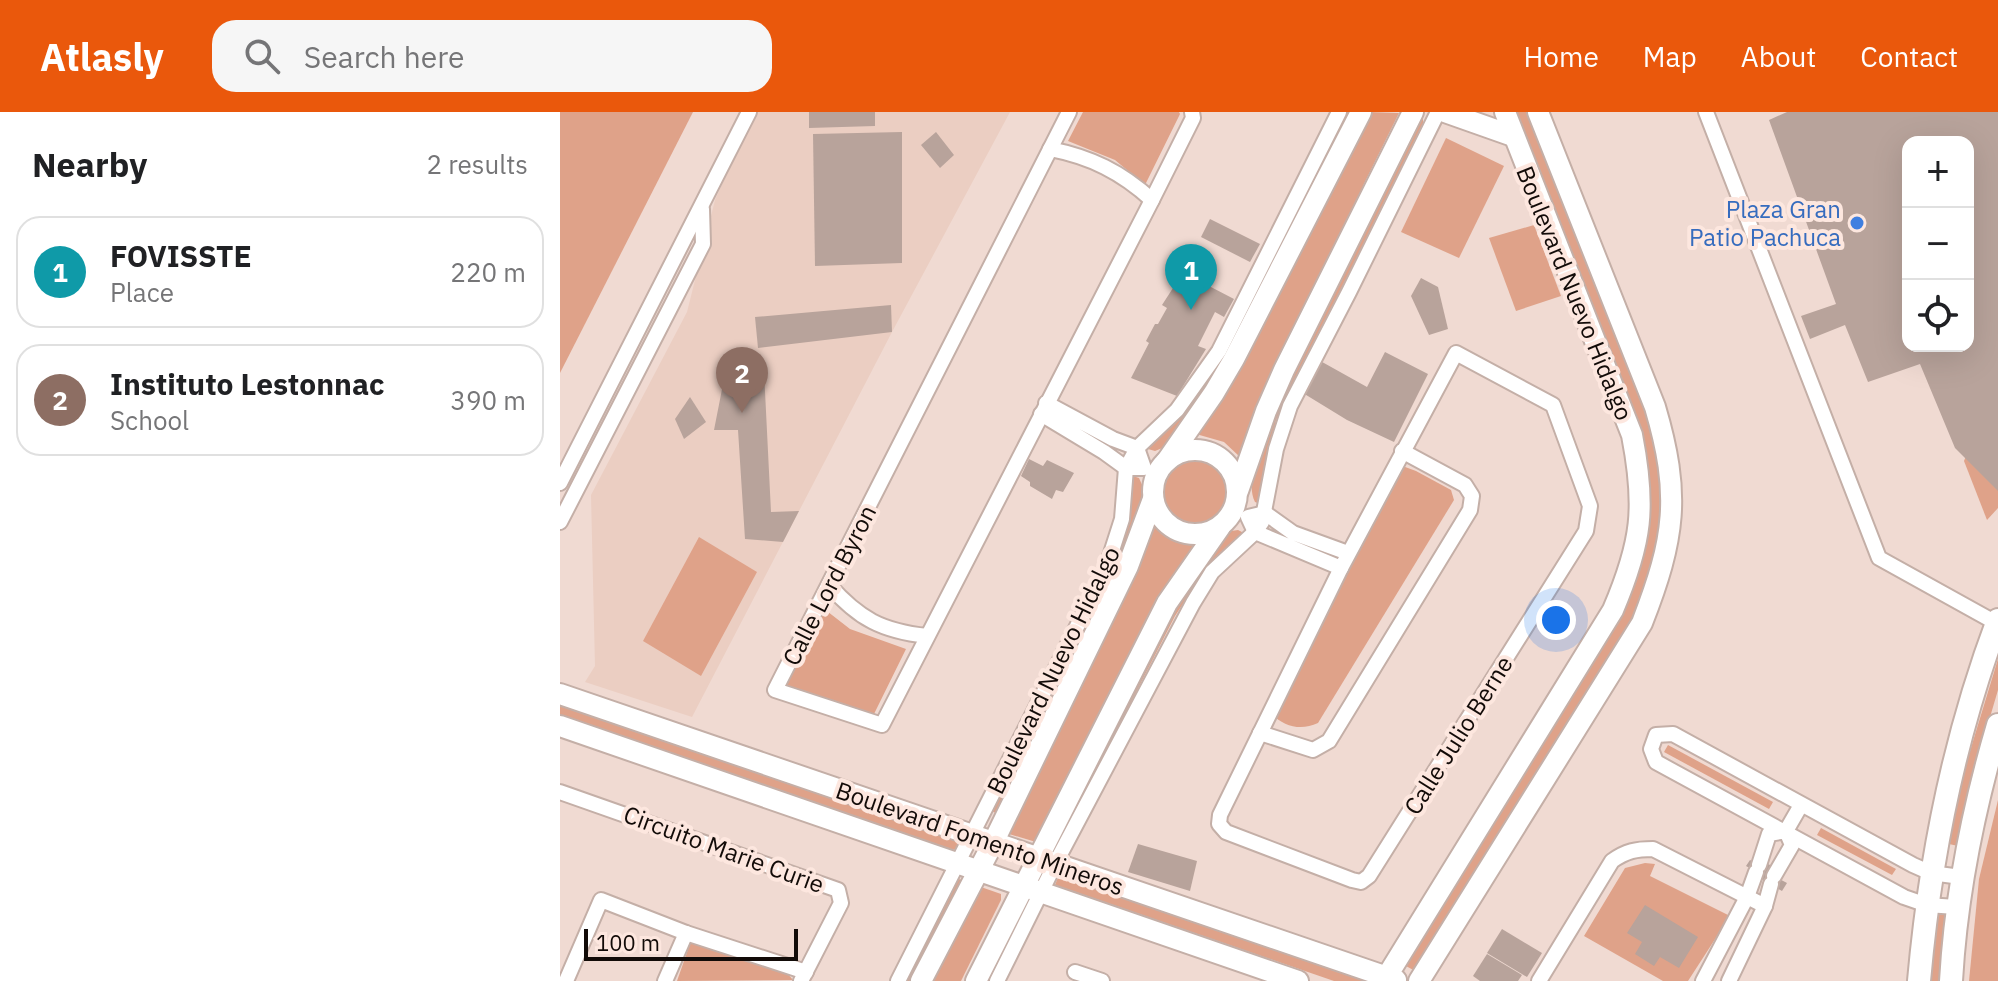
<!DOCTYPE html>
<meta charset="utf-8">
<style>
body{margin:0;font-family:"IBM Plex Sans",sans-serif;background:#f6f6f6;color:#202124}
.controls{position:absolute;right:24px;top:24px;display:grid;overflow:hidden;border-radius:16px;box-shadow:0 8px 32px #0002}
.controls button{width:72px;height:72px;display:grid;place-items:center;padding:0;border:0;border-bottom:2px solid #e0e0e0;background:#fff;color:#202124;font:40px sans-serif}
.scale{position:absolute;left:24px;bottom:20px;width:214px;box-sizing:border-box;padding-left:8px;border:4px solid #120b08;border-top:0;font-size:22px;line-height:28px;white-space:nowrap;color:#120b08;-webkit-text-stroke:6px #fde7df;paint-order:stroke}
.you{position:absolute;left:996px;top:508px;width:28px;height:28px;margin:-20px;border:6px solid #fff;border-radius:50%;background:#1a73e8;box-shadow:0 0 0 12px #1a73e833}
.badge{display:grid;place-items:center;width:52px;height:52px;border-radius:50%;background:#ea580c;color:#fff;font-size:26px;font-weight:700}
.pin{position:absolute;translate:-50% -66px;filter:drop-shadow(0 2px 4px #0008)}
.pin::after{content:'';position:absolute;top:42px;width:28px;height:24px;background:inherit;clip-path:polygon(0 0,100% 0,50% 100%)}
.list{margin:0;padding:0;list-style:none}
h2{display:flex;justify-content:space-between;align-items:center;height:104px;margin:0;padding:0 32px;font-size:34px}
h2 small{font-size:26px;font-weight:400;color:#757577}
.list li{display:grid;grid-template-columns:52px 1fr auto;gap:24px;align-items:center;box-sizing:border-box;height:112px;margin:0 16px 16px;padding:0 16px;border:2px solid #e0e0e0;border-radius:24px}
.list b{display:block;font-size:30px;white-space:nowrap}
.list p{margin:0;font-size:26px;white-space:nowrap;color:#757577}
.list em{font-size:26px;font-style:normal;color:#757577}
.icon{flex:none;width:44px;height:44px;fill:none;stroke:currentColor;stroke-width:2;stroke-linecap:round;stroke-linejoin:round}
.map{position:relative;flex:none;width:1438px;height:869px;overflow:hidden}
header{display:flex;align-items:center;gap:48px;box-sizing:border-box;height:112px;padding:0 40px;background:#ea580c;color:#fff}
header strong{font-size:38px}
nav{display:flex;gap:44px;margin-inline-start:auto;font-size:28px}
.search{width:560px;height:72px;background:#f6f6f6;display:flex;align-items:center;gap:20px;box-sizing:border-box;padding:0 28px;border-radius:24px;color:#757577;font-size:30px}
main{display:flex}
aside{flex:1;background:#fff}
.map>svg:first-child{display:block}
.built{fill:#ebcec2}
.green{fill:#dfa289}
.building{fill:#b8a39b;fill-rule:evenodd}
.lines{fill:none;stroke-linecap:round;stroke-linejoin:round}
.street-casing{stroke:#c4afa7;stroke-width:18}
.secondary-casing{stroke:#c4afa7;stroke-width:24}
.primary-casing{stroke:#c4afa7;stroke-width:26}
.street{stroke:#fff;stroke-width:14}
.secondary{stroke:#fff;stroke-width:20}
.primary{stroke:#fff;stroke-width:22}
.shop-dot{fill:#3f7fe0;stroke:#fde7df;stroke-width:3}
.labels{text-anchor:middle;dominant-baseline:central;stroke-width:8;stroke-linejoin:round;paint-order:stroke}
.shop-label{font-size:24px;fill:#366cbe;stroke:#fde7df;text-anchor:end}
.street-label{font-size:24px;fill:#120b08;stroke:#fde7df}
</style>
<header>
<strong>Atlasly</strong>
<div class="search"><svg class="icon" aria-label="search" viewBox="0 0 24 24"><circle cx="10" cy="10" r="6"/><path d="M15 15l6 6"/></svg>Search here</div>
<nav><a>Home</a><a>Map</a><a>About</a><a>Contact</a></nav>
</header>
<main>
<aside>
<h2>Nearby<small>2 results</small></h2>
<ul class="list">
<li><span class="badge" style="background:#0f9aa8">1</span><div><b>FOVISSTE</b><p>Place</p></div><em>220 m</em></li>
<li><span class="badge" style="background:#8d6e63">2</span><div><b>Instituto Lestonnac</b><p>School</p></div><em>390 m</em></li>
</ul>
</aside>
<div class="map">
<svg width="1438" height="869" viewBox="0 0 1438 869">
<rect width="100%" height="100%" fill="#f0dad2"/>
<path class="built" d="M194,0H450L332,220L132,605L25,570L35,554L31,383L127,200L155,88Z"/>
<g class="green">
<path d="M0,0H133L0,261Z"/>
<path d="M523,0H619L620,2L585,73L555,48L508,29Z"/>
<path d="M785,0H793L666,249L605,335L595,339L588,337L589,332C617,305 641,279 661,246Z"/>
<path d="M809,0L839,1L804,72L784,125L680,345L664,330L636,322Z"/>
<path d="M952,0H969L1085,289L1104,364L1101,432L1076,503L855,859L846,854V846L1041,531L1088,395Z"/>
<path d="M863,7V12L716,308L700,392L695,390C684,369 703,328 710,306L857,10Z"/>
<path d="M886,26L944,54L899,146L841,120Z"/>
<path d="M974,113L1001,184L956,199L929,126Z"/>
<path d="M1406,344L1438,373V396L1427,408L1404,349Z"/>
<circle cx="636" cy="379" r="33"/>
<path d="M837,352L856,359L891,378L894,388L758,611C741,619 725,615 711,602Z"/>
<path d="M573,364L579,366L583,375L581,392L558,462L436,701L431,699L551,460L570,370Z"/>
<path d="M593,411C605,428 616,431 637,432L476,730L449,722Z"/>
<path d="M678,418L684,421L636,472L615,504L502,725L497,723L608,503L664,425L671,419Z"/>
<path d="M139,425L197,460L141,564L83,529Z"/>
<path d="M263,496L290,517L346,537L314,602L307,603L227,573L228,565Z"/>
<path d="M1438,547V578L1410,673L1398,734L1389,732L1400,672Z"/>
<path d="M0,593L398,728L401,732L398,737L391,738L0,604Z"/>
<path d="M1108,633L1213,690L1209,697L1104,640Z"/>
<path d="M1438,688V869H1409L1419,767Z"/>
<path d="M1261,716L1336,757L1332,763L1257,723Z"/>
<path d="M1085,751L1095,752L1090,764L1170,804L1128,869H1103L1024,824L1065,756Z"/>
<path d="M499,763L807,869H774L495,773Z"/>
<path d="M400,767L403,770L353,869H346L397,769Z"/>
<path d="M418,774L441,782V788L401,869H368Z"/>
<path d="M1379,798L1386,800L1379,869H1371Z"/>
<path d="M131,829L227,861L233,868L117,869Z"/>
</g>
<g class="building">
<path d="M249,0H315V14L249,16Z"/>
<path d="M1227,0H1438V379L1395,336L1360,252L1308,270L1285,213L1250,227L1241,204L1276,192L1209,8ZM1348,30H1408V234H1348Z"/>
<path d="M342,20V151L255,154L253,22Z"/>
<path d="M376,20L394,43L380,56L361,33Z"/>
<path d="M650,107L700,132L690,150L641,125Z"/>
<path d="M624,161L674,187L664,205L655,200L638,234L646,237L617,284L571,266L589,231L586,229L595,212H598L607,196L602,193L613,176L616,178Z"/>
<path d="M861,166L878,175L888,217L869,223L851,184Z"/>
<path d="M331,193L332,220L198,236L195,205Z"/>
<path d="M825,240L868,262L834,330L787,308L738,278L755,246L807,275Z"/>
<path d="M204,259L211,400L239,399L223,430L185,427L178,318H154L165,262Z"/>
<path d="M130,285L146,310L124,327L115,307Z"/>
<path d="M469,347L483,354L487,348L514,361L503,380L496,378L492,387L470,374V370L461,364Z"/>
<path d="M578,732L637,749L630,779L568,760Z"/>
<path d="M1190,748L1203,756L1206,751L1214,755L1210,762L1227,771L1222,779L1198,765L1200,762L1186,754Z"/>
<path d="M1085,793L1138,825L1119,856L1100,845L1094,854L1075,842L1082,830L1067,821Z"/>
<path d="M942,817L982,841L967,865L927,841Z"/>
<path d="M927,842L962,863L958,869H920L913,864Z"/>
</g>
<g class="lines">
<defs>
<g id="street">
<path d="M509,0L215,578L322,613L592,88L633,6L632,0"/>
<path d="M1146,0L1319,446L1438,512"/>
<path d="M490,37C531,45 561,60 592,88"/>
<path d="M896,241L993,293L1030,394L1026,419L809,764L801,770L792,768L666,720L659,712L660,703L781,456Z"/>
<path d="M481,302L544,340L566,356H584L577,336L553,327L486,291"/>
<path d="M0,371L189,0"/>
<path d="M0,410L143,132L142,97"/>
<path d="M781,456L695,420L688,405L705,401L733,421L788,441"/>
<path d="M269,473C299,507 322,519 367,524"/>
<path d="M700,621L753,638L769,629L910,398L912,384L905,373L842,339"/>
<path d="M0,680L278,778L281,791L241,869"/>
<path d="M1226,719L1241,693"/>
<path d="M1199,753L1209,722L1226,719L1232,733L1214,764"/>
<path d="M1396,795L1367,793L1344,785L1096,650L1091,637L1096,623L1113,622L1353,753L1371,761L1401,765"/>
<path d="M515,860L542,869"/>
<path d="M6,869L41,788L126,821L246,860"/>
<path d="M105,869L126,821"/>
<path d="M338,869L546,457L562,407L566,356L577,336L617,298L659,239L779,0"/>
<path d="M437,869L495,752L633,491L652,460L695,420L702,410L716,337L730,294L789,180L878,0"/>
<path d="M979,869L1052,749C1066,739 1076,737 1093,737L1205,794"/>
<path d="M1143,869L1187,785L1196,760"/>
<path d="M1169,869L1205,794L1211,772"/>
</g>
<g id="secondary">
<path d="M885,0L953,24"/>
<circle cx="635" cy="380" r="42"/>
<path d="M606,350L654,281L674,247L801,0"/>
<path d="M678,379L706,299L724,258L853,0"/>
<path d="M0,582L836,868"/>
<path d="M0,614L738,869"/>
<path d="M361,869L433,731L568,454L593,387"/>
<path d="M416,869L607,491L660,415"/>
<path d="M824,869L1053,498C1082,430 1086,395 1072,323L945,0"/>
<path d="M859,869L1082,511C1115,426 1121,383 1095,295L978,0"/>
</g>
<g id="primary">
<path d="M1359,869C1370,745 1394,625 1438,508"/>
<path d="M1391,869C1396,781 1413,698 1438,613"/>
</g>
</defs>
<use href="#street" class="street-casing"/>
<use href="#secondary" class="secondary-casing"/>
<use href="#primary" class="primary-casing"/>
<use href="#street" class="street"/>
<use href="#secondary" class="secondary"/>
<use href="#primary" class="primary"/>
</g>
<circle class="shop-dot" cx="1297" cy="111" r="8"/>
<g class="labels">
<g class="shop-label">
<text x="1281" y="97">Plaza Gran<tspan x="1281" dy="28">Patio Pachuca</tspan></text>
</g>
<g class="street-label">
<text transform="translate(1015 181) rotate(68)">Boulevard Nuevo Hidalgo</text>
<text transform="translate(269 473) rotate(-63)">Calle Lord Byron</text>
<text transform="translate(493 558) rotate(-64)">Boulevard Nuevo Hidalgo</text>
<text transform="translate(898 623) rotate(-58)">Calle Julio Berne</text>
<text transform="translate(420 726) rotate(19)">Boulevard Fomento Mineros</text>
<text transform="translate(164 737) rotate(20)">Circuito Marie Curie</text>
</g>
</g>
</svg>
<div class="controls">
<button>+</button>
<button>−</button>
<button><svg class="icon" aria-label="locate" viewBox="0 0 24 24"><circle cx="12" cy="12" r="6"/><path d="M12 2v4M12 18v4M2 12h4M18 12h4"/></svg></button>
</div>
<div class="scale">100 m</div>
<div class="you"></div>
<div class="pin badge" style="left:631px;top:198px;background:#0f9aa8">1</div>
<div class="pin badge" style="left:182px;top:301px;background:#8d6e63">2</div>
</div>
</main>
